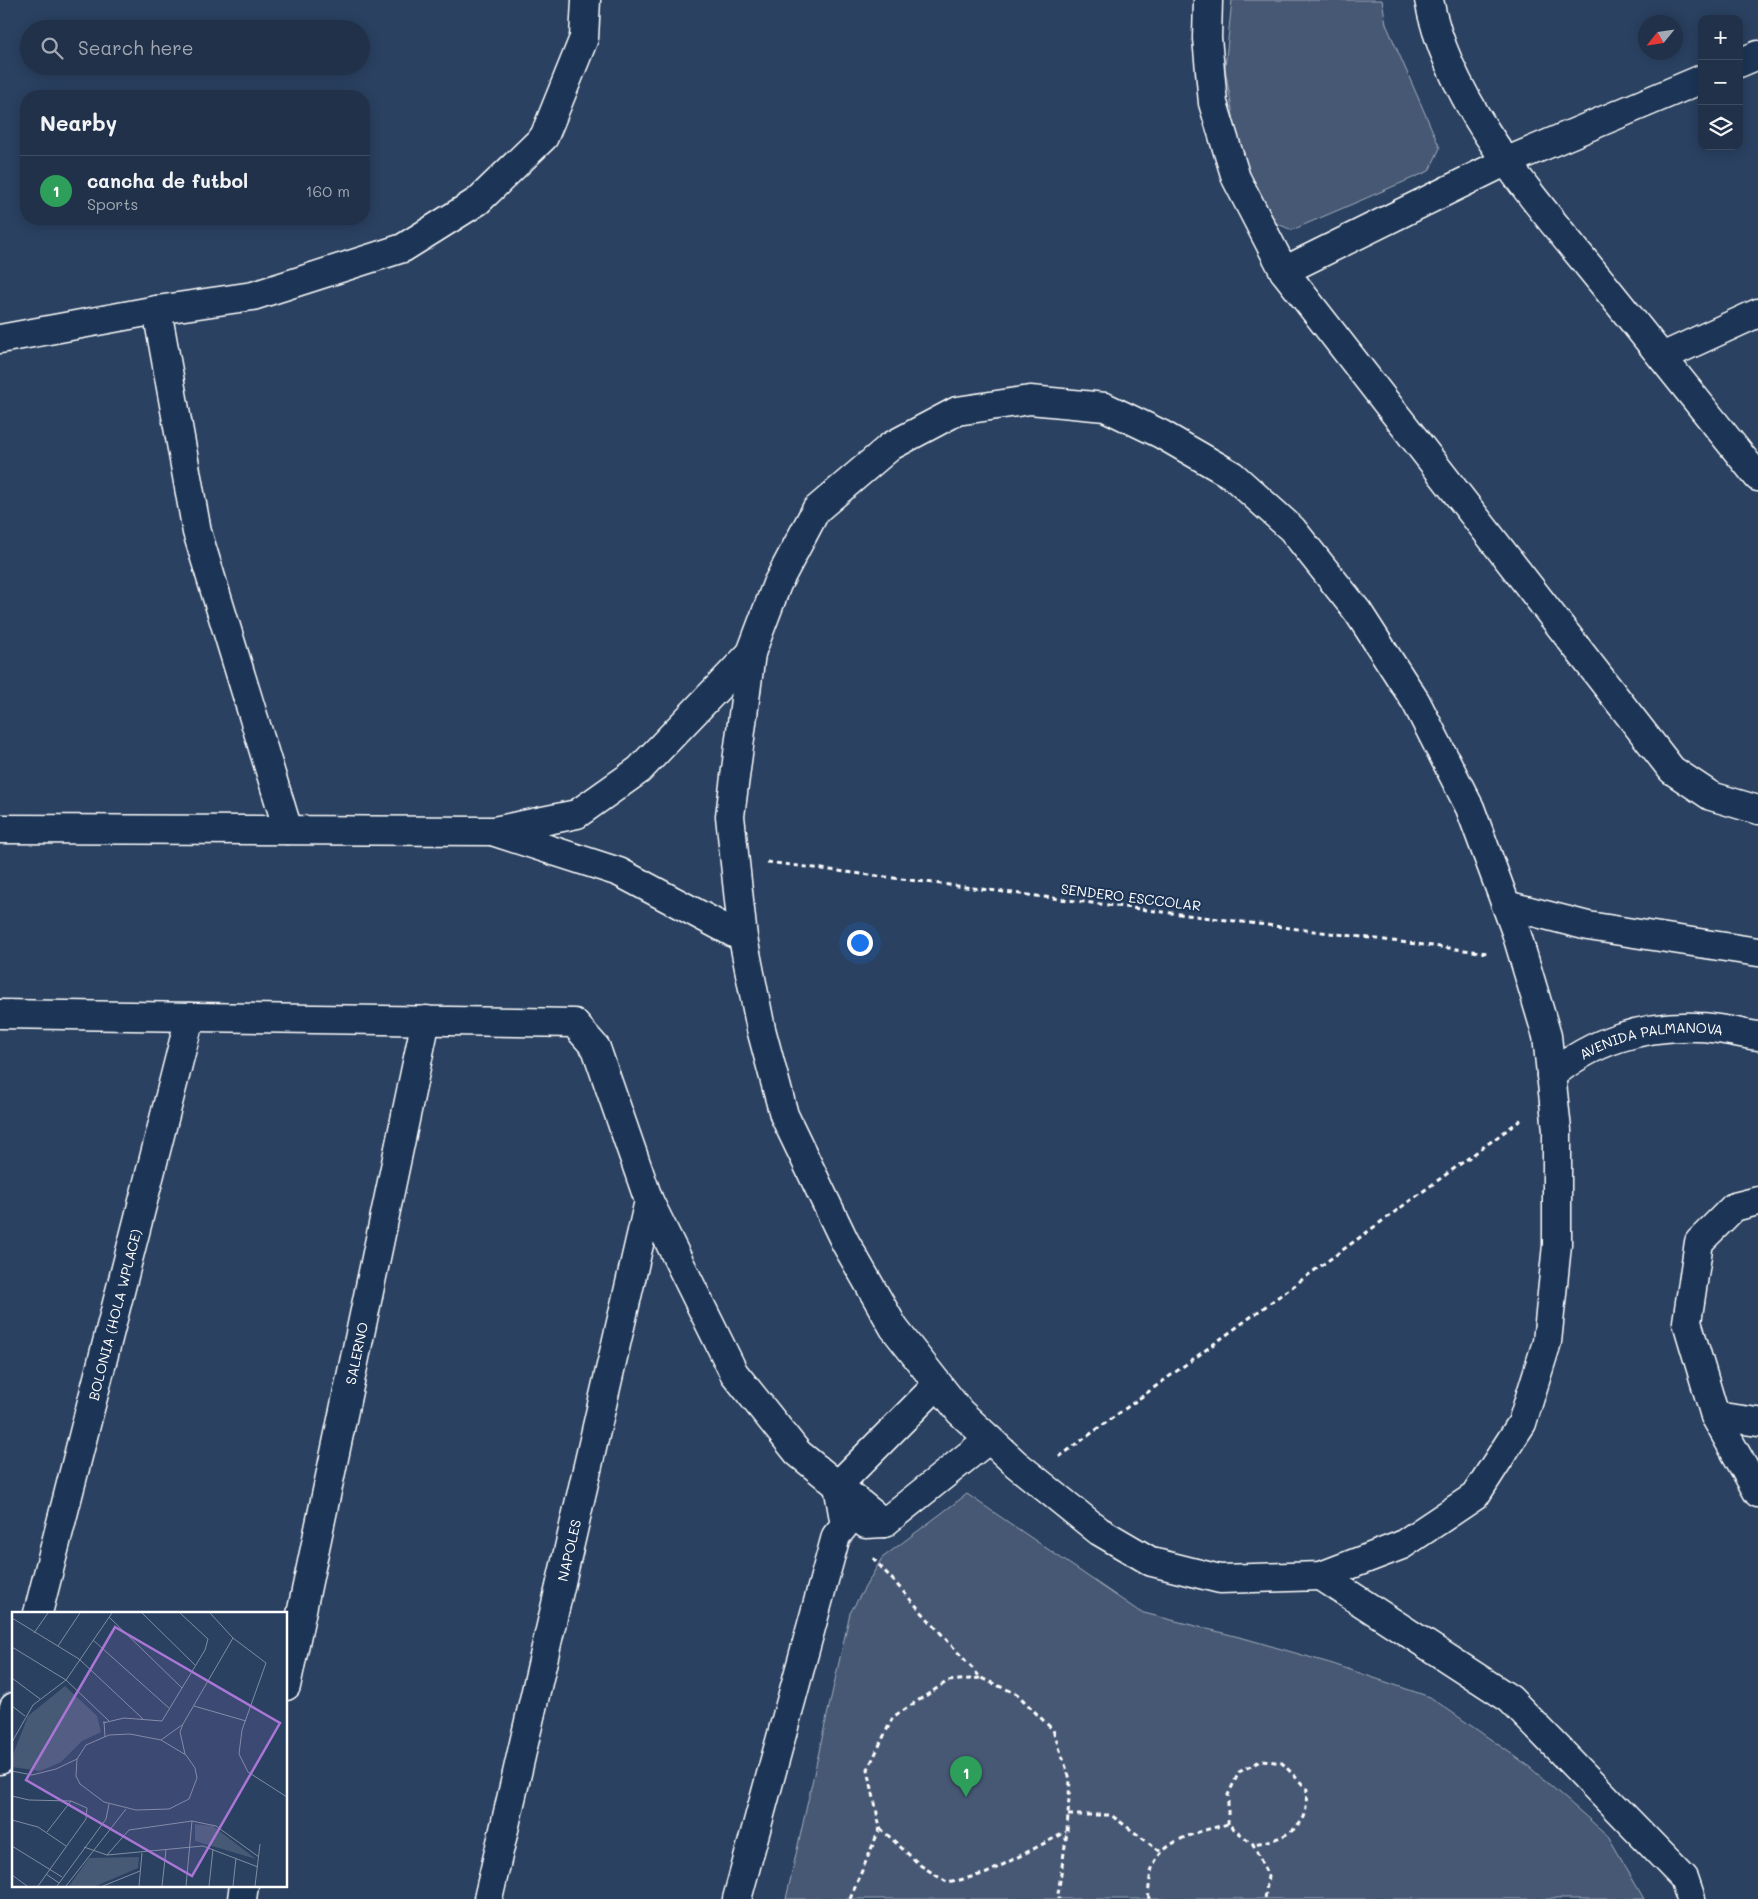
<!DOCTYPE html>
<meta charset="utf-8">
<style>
body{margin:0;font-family:Mali,sans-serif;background:#283950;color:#f1f3f6}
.controls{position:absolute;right:15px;top:15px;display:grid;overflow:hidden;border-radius:10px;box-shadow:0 2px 12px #0003}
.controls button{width:45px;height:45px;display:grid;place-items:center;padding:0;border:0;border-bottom:1px solid #3d4c61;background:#203149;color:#f1f3f6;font:25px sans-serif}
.compass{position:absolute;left:1638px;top:15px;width:45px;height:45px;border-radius:50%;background:#203149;box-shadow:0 2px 12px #0003;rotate:240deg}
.you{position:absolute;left:859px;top:942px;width:18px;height:18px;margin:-12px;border:4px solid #fff;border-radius:50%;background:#1a73e8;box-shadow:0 0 0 8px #1a73e833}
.badge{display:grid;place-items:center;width:32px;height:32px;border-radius:50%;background:#8bbbb9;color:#fff;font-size:16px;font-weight:700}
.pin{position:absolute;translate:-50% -41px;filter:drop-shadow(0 1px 2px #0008)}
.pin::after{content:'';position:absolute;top:26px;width:18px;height:15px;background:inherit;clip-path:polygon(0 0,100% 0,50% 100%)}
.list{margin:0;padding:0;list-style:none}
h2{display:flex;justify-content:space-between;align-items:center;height:65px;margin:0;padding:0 20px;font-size:21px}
h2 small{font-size:16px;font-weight:400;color:#a2a9b4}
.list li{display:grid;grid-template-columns:32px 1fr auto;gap:15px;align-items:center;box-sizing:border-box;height:70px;padding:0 20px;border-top:1px solid #3d4c61}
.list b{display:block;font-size:19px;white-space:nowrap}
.list p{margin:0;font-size:16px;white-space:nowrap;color:#a2a9b4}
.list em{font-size:16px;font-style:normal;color:#a2a9b4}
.icon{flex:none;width:28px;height:28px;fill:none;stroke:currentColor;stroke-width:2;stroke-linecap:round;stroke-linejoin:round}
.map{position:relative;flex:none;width:1758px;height:1899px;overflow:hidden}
.search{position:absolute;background:#203149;box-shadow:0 2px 12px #0003;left:20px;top:20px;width:350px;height:55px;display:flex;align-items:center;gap:12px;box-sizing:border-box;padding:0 18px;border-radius:28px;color:#a2a9b4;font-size:19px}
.panel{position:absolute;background:#203149;box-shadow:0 2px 12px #0003;left:20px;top:90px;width:350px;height:135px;border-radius:20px}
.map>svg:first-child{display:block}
.green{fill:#465975;stroke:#a2acba}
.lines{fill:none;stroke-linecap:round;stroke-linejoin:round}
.minor-casing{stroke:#fff;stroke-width:31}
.path{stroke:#fff;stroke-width:3;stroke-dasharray:5 4;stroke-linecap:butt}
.minor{stroke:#1d3557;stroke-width:28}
.labels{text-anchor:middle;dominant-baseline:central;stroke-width:4;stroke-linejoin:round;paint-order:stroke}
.street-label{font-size:14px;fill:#fff;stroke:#1d3557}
.inset-road{fill:none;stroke:#7f8da0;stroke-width:1}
.view{fill:#a976d5;fill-opacity:0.15;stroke:#a976d5;stroke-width:2.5}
.inset-edge{fill:none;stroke:#fff;stroke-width:2.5}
</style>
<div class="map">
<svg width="1758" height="1899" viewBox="0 0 1758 1899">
<rect width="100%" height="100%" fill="#2a4161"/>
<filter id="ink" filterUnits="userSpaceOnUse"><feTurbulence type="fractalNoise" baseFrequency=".02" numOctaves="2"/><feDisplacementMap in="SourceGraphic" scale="10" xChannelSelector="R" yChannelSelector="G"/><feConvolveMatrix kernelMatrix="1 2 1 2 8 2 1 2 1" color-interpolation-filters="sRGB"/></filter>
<g filter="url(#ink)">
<g class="green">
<path d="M1232,0H1382L1386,24L1440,148L1429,171L1292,230L1273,222L1240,157L1225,68Z"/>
<path d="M967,1494L1140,1612L1247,1639L1333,1664L1430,1697L1526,1764L1607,1835L1644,1899H786L850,1613L882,1558Z"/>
</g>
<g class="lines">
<defs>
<g id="minor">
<path d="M1208,0L1207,38L1213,103L1236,178L1284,271L1672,770L1711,796L1758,810"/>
<path d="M1429,0C1449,106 1538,203 1604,285C1656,349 1707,413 1758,477"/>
<path d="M1739,63L1758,55"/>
<path d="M1284,271L1505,162L1702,79"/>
<path d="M157,310L197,532L288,830"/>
<path d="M0,339L157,310L253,296L403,248L478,201L544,137L584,38L586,0"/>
<path d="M1662,357L1758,313"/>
<path d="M1030,400L1105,407L1161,434L1232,475L1292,529L1358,612L1416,702L1470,808L1516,932L1547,1036L1557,1130V1245L1547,1342L1522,1423L1475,1496L1402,1545L1321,1576L1220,1579L1152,1562L1099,1531L1016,1464L960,1412L894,1328L845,1242L784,1115L761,1029L743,938L730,816L751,653L777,584L816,510L891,446L957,411Z"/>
<path d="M0,829L494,831L577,814L639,770L751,653"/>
<path d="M495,832L619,872L743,938"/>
<path d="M1506,905L1588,926L1758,952"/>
<path d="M0,1014L574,1023L596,1048L649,1201L734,1373L798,1453L884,1523"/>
<path id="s1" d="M1551,1076C1591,1041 1644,1025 1697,1027C1717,1027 1738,1033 1758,1036"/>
<path d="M1758,1201L1734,1207L1699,1242L1687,1322L1715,1416L1758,1493"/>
<path d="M1715,1416L1758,1422"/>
<path d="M838,1485L938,1384"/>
<path d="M866,1524L884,1523L989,1439"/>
<path d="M1321,1576L1510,1699L1684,1878L1691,1899"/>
<path id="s2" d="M38,1613L190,1017"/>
<path id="s3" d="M286,1686L426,1020"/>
<path d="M0,1760L14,1707"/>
<path d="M242,1899L244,1885"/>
<path id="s4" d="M488,1899L649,1201"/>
<path d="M737,1899L836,1536L845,1525L838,1485"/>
</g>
</defs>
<use href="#minor" class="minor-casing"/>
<g class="path">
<path d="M767,862L1488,953"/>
<path d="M1059,1457L1522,1119"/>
<path d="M873,1558L981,1678L1017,1694L1053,1730L1070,1779L1067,1832L1058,1894L1059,1899"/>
<path d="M1068,1815H1111L1161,1852"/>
<path d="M1228,1824V1795L1239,1772L1262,1760L1282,1763L1307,1789C1306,1797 1307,1810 1304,1817C1294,1836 1272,1841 1253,1844"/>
<path d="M880,1828L920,1865L948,1883L987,1873L1066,1832"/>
<path d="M850,1899L880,1828L868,1769L893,1717L948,1681L981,1678"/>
<path d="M1149,1899C1148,1893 1149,1886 1150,1879C1153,1841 1197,1832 1228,1824L1253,1844L1268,1876L1265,1899"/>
</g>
<use href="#minor" class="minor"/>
</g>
</g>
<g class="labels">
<g class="street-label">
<text transform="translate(1131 897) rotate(7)">SENDERO ESCCOLAR</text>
<text stroke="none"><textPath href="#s1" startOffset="110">AVENIDA PALMANOVA</textPath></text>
<text stroke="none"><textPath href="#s2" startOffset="308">BOLONIA (HOLA WPLACE)</textPath></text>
<text stroke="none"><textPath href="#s3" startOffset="340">SALERNO</textPath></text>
<text stroke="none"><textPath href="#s4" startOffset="358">NAPOLES</textPath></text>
</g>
</g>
<g transform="translate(12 1612)">
<rect width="275" height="275" fill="#2a4161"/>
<path d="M53,74L85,104L89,120L70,129L49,150L38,155L28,159L0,155V145L16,104ZM183,212L201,214L244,247L183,229ZM127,245L126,256L84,274H57L77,246Z" fill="#465975"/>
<path class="inset-road" d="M130,1L184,54M198,1L221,26L254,51L230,118L227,142L236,160L275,185M97,5L170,76M0,6L67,47L131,107M22,21L36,1M81,28L158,97M46,34L68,1M0,35L54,68L21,93L0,130M0,66L28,87M0,94L13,104M182,94L234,109M92,109L93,125M97,109L54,68L100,1M91,111L112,106L150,109L193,38L196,27L168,1M118,122L149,128L174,143L183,156L185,166L177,187L157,197L124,198L92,190L68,172L64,164L65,147L74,133L97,123ZM149,128L170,113M173,142L168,120L171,112L221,26M0,159L20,163L44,157L65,147M0,184L17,188L59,189L75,196L74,207L26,274M0,208L26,215L54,234M35,220L59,189M0,234L50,265M72,235L95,243L191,234L246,255M95,243L117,218L180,209L204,214L247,245M34,262L47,271M0,263L15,274M45,274L94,207L97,192M54,274L114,197M91,274L128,259M127,274L130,241M150,274L154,238M174,274L180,209M197,274L201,237M221,274L224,246M243,274L248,232"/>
<path class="view" d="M103,15L268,111L180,264L14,168Z"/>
<rect width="275" height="275" class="inset-edge"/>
</g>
</svg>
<div class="controls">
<button>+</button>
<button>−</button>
<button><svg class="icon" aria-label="layers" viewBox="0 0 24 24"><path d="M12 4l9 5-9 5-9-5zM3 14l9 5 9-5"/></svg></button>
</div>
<svg class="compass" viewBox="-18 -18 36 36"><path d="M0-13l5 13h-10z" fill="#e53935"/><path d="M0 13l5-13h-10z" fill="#a2a9b4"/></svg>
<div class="you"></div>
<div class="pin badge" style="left:966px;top:1797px;background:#2e9e5b">1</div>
<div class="search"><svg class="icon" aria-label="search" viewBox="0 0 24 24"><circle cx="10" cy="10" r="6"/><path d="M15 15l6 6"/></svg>Search here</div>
<section class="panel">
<h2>Nearby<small></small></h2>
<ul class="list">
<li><span class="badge" style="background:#2e9e5b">1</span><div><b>cancha de futbol</b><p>Sports</p></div><em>160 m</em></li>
</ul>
</section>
</div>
